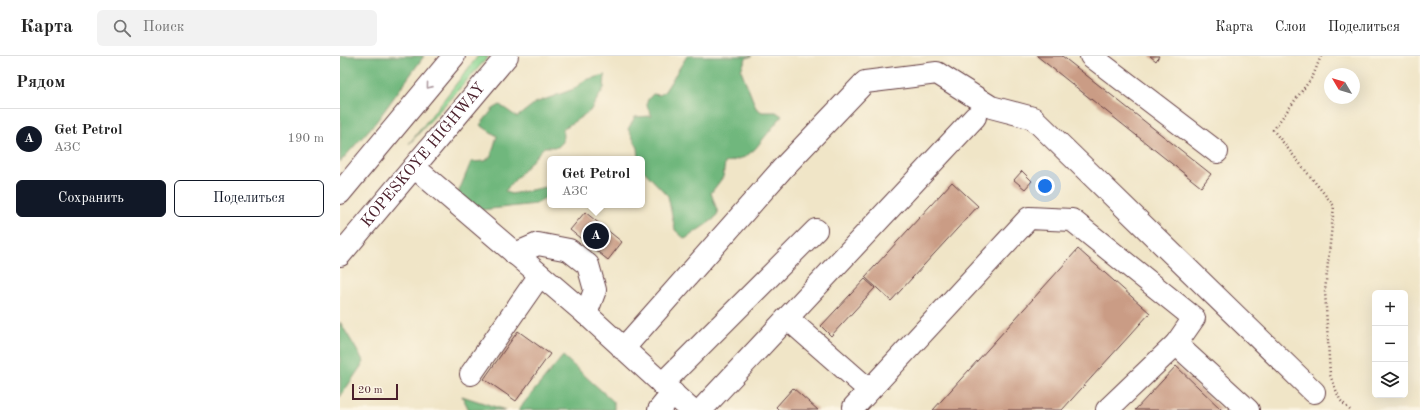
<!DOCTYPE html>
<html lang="ru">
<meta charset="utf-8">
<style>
body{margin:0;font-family:"Old Standard TT",serif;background:#f2f2f2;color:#222}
.controls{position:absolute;right:12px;bottom:12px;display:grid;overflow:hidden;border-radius:6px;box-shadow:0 4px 16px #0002}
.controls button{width:36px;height:36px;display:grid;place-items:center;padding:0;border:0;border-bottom:1px solid #e0e0e0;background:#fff;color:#222;font:20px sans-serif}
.compass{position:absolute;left:984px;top:12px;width:36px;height:36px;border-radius:50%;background:#fff;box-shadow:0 4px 16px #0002;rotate:308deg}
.scale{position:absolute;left:12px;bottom:10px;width:46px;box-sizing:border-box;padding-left:4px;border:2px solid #4a1f2b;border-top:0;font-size:11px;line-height:14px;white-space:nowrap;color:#4a1f2b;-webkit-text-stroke:3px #fcf5e5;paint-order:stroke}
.you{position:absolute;left:705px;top:130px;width:14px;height:14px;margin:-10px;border:3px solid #fff;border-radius:50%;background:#1a73e8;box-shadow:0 0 0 6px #1a73e833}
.badge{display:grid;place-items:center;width:26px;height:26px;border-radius:50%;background:#111827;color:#fff;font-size:13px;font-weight:700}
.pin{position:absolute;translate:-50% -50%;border:2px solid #fff;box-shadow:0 1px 4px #0006}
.popup{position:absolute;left:207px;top:100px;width:98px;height:52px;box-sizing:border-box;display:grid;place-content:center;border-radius:6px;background:#fff;filter:drop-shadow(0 1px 3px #0005);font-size:13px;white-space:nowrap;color:#767676}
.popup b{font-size:15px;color:#222}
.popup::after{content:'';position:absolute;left:50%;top:100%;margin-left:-8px;border:8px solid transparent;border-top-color:#fff}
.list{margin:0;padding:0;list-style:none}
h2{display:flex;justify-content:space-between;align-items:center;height:52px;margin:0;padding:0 16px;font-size:17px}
h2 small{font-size:13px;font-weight:400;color:#767676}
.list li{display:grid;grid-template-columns:26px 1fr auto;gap:12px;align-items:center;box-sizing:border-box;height:60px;padding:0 16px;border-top:1px solid #e0e0e0}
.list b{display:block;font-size:15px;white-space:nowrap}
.list p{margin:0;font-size:13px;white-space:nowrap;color:#767676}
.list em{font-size:13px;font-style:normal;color:#767676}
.actions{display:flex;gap:8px;padding:12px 16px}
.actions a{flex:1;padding:9px 0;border:1px solid #111827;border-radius:6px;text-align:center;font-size:14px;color:#111827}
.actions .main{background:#111827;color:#fff}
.icon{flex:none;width:22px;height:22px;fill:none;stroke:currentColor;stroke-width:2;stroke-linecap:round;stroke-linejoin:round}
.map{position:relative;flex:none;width:1080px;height:354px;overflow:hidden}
header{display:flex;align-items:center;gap:24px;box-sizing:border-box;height:56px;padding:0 20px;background:#fff;border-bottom:1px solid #e0e0e0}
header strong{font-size:19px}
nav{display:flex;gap:22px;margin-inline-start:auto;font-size:14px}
.search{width:280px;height:36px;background:#f2f2f2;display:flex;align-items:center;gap:10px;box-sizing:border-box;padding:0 14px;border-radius:6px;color:#767676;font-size:15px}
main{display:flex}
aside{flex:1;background:#fff}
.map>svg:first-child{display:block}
.green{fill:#8bd693;stroke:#6a7a5f}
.forest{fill:#70b77d;stroke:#5d6b54}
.building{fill:#ca9c85}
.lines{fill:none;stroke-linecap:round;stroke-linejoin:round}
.minor-casing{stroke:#633d42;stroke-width:24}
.major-casing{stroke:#633d42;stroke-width:24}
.path{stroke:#633d42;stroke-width:2.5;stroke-dasharray:1 3;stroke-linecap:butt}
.minor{stroke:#fff;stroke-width:22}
.major{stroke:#fff;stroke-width:22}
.oneway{stroke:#ae9aa0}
.labels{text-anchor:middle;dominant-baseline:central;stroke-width:4;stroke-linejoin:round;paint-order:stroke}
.street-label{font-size:16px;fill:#4a1f2b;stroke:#fcf5e5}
</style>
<header>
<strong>Карта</strong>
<div class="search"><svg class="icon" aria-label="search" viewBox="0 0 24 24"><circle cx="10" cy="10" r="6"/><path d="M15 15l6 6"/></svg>Поиск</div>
<nav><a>Карта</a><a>Слои</a><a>Поделиться</a></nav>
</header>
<main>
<aside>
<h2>Рядом<small></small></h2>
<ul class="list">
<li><span class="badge">A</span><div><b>Get Petrol</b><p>АЗС</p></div><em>190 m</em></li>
</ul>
<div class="actions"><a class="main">Сохранить</a><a>Поделиться</a></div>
</aside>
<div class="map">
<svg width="1080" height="354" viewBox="0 0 1080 354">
<rect width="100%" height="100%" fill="#fcf5e5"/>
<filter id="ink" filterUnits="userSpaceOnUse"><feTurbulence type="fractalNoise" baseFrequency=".025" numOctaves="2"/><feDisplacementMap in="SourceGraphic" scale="8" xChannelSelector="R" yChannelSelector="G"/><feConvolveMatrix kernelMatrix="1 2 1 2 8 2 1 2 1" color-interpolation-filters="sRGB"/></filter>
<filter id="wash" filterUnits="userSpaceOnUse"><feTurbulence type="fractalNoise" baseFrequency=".012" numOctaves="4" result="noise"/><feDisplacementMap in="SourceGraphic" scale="16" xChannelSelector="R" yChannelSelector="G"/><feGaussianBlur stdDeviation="0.9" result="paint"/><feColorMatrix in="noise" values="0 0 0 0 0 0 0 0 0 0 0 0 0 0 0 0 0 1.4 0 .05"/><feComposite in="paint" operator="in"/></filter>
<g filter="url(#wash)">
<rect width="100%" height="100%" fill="#f0e5c7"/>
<path class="green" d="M138,0H149L69,88Z"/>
<g class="forest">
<path d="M0,0H84L36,66L0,106Z"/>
<path d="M347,0H412L406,2L401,14L416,52L422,56H436L442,60L415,93L405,101L385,107L383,121L371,137L378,157L374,163L345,183L335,174L328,140L302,113V103H299L298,92L288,73L295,61L312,60C307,50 303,47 313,38L320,39L325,35Z"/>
<path d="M265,19L264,32L250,55L223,73V86L218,91H204L165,135L171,138L206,131L210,134V137L207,141L196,148L132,155L116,142L131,106L145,105L151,100L157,80L140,69L153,53L160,49L177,61L195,47L234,33L245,24Z"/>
<path d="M0,266L24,306L0,341Z"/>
<path d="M223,300L274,346V354H178Z"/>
<path d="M122,340L165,354H129Z"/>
</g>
<g id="blocks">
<g class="building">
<path d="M697,0H722L871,118L861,131Z"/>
<path d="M810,0H819L816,5Z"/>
<path d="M682,115L692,125L685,133L674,124Z"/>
<path d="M612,126L638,150L551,245L525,221Z"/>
<path d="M245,156L282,186L268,204L230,174Z"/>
<path d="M738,193L810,257L722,354H593Z"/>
<path d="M525,223L535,232L491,280L481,270Z"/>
<path d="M178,275L210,298L176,345L144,323Z"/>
<path d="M836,310L882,354H795Z"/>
<path d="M453,332L478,354H439L436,351Z"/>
</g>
</g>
</g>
<g filter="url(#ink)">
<use href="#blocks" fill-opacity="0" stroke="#633d42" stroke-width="1"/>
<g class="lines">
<defs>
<g id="minor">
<path d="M751,0L877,96"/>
<path d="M74,111L246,258L351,354"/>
<path d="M175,198L198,188L229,194L248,209L255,234L246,258"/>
<path d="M447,262L529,334"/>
<path d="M283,293L443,112L525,26L597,17L651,51L693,62L974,336"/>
<path d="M131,318L200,219"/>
<path d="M322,328L476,174"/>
<path d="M514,351L689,162L732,164L854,262L836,288L908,354"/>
<path d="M319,354L333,337"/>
<path d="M361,354L635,61"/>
<path d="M767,354L836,288"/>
</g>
<g id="major">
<path d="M0,137L114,0"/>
<path id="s1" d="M0,199L167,0"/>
</g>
</defs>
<use href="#minor" class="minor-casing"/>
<use href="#major" class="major-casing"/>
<path class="path" d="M981,0L973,20L933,74L994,150L985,235L990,319L1000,344L1010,354"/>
<use href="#minor" class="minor"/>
<use href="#major" class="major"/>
</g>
<defs><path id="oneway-chevron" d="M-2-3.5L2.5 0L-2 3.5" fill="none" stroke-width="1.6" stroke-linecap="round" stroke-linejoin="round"/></defs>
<use class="oneway" href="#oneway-chevron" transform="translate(89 30) rotate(129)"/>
</g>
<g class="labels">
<g class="street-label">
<text stroke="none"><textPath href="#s1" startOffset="130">KOPESKOYE HIGHWAY</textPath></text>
</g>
</g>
</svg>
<div class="controls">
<button>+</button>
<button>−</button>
<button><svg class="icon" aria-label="layers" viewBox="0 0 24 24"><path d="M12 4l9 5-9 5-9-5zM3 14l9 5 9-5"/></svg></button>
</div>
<svg class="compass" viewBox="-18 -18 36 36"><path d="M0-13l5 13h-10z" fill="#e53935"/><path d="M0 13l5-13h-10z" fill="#767676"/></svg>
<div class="scale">20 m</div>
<div class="you"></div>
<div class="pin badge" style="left:256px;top:180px">A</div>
<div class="popup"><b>Get Petrol</b>АЗС</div>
</div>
</main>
